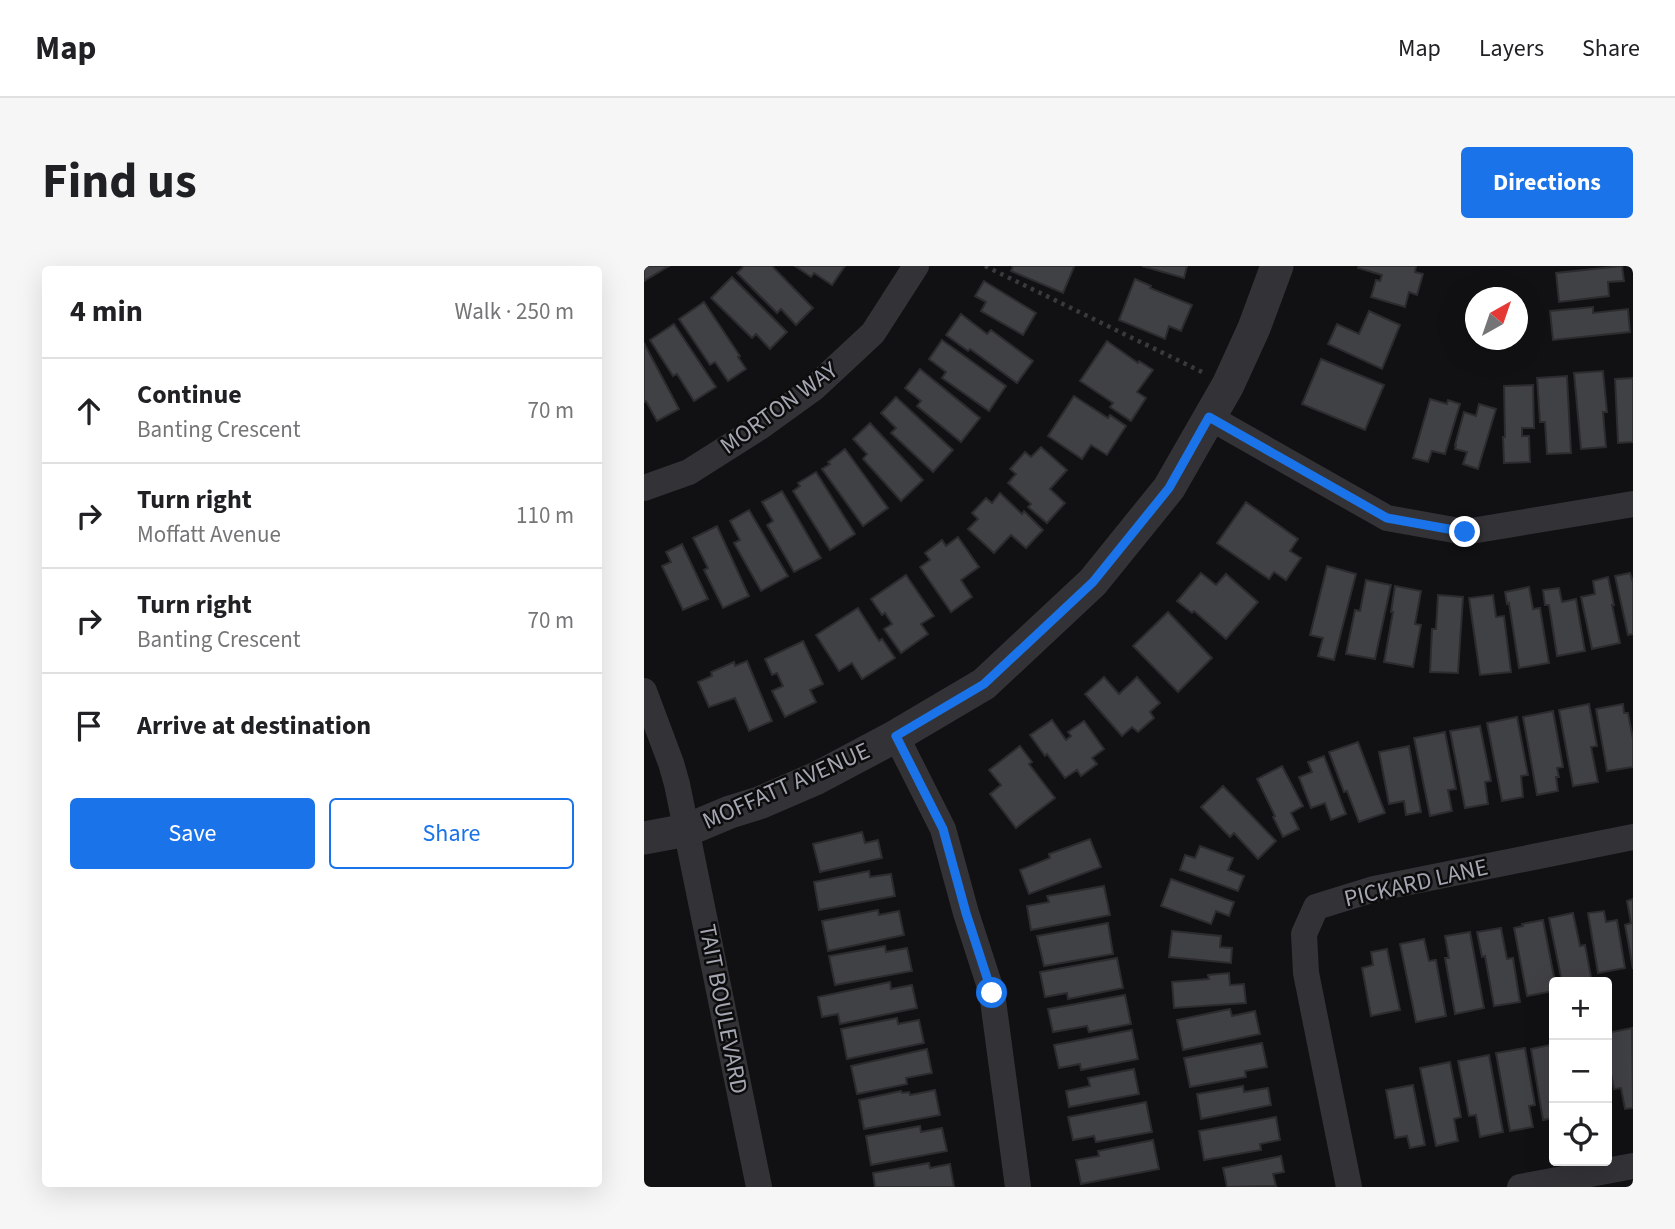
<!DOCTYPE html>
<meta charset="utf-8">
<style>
body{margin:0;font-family:"Source Sans 3",sans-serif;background:#f6f6f6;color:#202124}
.controls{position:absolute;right:21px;bottom:21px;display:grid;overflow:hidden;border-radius:7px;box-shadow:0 7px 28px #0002}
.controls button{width:63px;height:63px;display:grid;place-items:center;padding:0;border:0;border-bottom:2px solid #e0e0e0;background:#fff;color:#202124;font:35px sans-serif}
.compass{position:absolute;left:821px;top:21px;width:63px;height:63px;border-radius:50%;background:#fff;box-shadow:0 7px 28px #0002;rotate:40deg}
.stop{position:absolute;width:21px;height:21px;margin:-16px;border:5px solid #1a73e8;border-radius:50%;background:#fff}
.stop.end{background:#1a73e8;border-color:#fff;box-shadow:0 2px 7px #0008}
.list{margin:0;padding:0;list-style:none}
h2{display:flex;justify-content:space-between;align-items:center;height:91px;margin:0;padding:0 28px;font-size:30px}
h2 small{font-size:23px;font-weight:400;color:#757577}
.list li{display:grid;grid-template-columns:46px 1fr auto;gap:21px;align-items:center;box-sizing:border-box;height:105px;padding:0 28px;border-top:2px solid #e0e0e0}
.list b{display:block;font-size:26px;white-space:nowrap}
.list p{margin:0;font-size:23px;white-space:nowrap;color:#757577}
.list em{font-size:23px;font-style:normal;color:#757577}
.actions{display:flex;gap:14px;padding:21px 28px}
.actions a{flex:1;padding:16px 0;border:2px solid #1a73e8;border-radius:7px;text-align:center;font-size:24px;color:#1a73e8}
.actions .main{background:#1a73e8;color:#fff}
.icon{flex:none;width:38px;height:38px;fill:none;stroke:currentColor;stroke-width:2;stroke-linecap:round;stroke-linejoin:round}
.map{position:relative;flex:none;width:989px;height:921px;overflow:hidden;border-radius:7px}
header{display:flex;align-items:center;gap:42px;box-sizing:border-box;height:98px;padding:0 35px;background:#fff;border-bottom:2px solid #e0e0e0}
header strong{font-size:33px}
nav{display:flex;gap:38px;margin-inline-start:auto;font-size:24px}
.intro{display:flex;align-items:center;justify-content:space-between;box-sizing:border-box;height:168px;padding:0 42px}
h1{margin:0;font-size:49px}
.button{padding:18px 32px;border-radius:7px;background:#1a73e8;color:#fff;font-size:24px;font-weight:700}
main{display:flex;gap:42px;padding:0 42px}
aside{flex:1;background:#fff;border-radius:7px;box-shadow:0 7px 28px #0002}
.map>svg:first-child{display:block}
.building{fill:#404145;stroke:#2c2b2e;stroke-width:2}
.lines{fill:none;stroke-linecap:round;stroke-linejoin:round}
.path{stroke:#393a3e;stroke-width:4.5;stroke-dasharray:3.5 5;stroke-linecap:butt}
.minor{stroke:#333337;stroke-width:26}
.tertiary{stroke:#333337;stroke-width:33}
.route{stroke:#1a73e8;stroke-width:9}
.labels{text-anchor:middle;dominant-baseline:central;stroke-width:5;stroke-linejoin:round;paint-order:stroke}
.street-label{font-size:24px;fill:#a4a7b2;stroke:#0c0c0d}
</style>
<header>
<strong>Map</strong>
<nav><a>Map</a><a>Layers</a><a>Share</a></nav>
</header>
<div class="intro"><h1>Find us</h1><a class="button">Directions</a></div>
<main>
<aside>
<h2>4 min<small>Walk · 250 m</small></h2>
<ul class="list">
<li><svg class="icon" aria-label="ahead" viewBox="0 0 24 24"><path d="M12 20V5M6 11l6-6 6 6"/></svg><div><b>Continue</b><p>Banting Crescent</p></div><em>70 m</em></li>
<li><svg class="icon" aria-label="right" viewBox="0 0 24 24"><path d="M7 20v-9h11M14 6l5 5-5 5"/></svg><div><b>Turn right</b><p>Moffatt Avenue</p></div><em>110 m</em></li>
<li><svg class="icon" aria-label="right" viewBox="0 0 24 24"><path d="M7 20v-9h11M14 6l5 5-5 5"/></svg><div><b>Turn right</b><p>Banting Crescent</p></div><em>70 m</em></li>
<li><svg class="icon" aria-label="arrive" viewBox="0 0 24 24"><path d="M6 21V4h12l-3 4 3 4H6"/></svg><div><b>Arrive at destination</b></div></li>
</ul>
<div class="actions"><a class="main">Save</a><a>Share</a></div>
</aside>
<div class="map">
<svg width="989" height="921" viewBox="0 0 989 921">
<rect width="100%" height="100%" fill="#111113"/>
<g class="building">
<path d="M0,0H25L0,15Z"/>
<path d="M100,0H128L169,42L152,59L137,43L133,47L93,7Z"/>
<path d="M151,0H201L188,19L170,7L167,11Z"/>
<path d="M369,0H429L430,1L419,27L367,5Z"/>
<path d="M498,0H543L540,12Z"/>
<path d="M715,0H772L771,6L779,8L773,29L765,26L761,41L727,31L732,14L736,15L738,9L714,2Z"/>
<path d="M978,0L980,15L964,16L965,30L915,36L912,7Z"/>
<path d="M88,11L143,66L126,83L112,68L108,72L67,32Z"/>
<path d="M491,13L507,20L506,22L548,39L537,65L525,60L521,73L475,54Z"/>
<path d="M340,15L392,47L379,69L337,45L342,36L331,30Z"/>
<path d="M60,36L96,90L94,91L102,103L84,115L71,96L66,99L35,53Z"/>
<path d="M949,41V47L984,43L986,66L909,74L906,45Z"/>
<path d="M725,45L756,59L738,103L684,78L693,58L715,68Z"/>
<path d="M317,48L343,68L347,64L389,95L373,117L326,83L324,85L302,69Z"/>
<path d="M30,58L72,121L50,135L33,108L29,110L6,74Z"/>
<path d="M298,74L362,120L345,145L298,112L302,106L285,93Z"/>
<path d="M463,75L494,97L495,95L509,104L493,126L502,132L487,155L466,141L469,137L436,115Z"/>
<path d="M0,77L35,143L13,155L2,135L0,136Z"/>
<path d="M677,93L740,119L721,164L658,138Z"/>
<path d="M276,103L336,152L317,176L273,140L277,135L261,122Z"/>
<path d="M959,105L963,146H959L962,181L937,183L930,107Z"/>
<path d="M923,110L927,187L903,188L901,156H896L893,112Z"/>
<path d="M989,112V176L974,177L971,113Z"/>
<path d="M889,119L890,162H878V170H885L886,196L860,197L859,171H861L860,120Z"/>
<path d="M430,130L464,152L466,149L482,160L463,189L447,179L438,193L404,170Z"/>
<path d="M252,131L309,184L289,206L247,167L252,162L237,147Z"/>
<path d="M786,133L803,138L804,134L816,138L801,188L788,185L784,196L769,192Z"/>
<path d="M835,138L852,143L834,203L819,198L823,186L811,183L812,179H811L820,146L832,150Z"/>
<path d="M226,157L279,214L257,235L219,193L223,188L209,173Z"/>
<path d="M397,181L423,204L406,223L421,237L403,257L384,241L387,238L364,217L372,208L366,203L381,186L387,191Z"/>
<path d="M201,183L244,242L219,260L178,203L186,198L184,196Z"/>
<path d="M172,206L211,268L186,284L149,225L156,220L154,217Z"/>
<path d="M138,225L177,292L150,306L123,259L129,255L118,236Z"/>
<path d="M356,227L378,248L380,245L399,264L382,282L367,269L350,287L324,263L334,253L328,247L342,232L348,237Z"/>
<path d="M602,236L654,273L646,285L657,292L642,314L630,306L625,313L573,277Z"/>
<path d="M105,244L144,310L117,325L90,277L96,274L86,255Z"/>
<path d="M73,260L105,330L79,342L60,304L64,302L49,272Z"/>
<path d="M314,271L335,301L317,314L328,331L307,346L276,301L286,294L281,287L298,274L302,280Z"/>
<path d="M38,278L64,333L39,344L18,300L27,296L22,286Z"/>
<path d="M683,300L712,308L690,394L674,390L679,372L666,369Z"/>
<path d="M557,307L572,319L582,308L614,336L582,373L550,345L548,347L533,335Z"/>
<path d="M986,307L989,316V368L984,369L971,310Z"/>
<path d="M262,309L290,350L277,358L284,368L257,387L240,363L248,358L241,347L238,349L227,333Z"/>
<path d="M964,311L970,339H968L976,377L948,383L937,331L951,328L949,315Z"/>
<path d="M722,314L747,319L731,393L702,388L711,344L716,345Z"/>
<path d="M751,320L777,325L771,358L777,359L769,401L740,396L749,346H747Z"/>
<path d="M885,321L889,343L896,342L905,397L875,402L865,337L863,338L861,326Z"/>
<path d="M915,322L918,336L932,333L941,385L913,390L905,339H901L899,324Z"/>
<path d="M794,329L819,331L814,407L786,406L788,363H792Z"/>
<path d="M849,329L852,351L860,350L867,406L836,409L825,332Z"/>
<path d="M214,342L235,375L238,373L251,392L218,413L208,397L195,405L172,369Z"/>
<path d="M524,346L568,392L534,426L489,380Z"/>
<path d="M159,375L179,418L166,424L172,436L141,451L128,425L139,420L133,407L128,409L121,393Z"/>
<path d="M103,395L128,455L105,465L91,432L65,441L54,416L68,410L67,406L90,396L91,400Z"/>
<path d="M460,411L475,428L493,411L516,437L506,446L510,452L494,466L488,461L478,470L441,428Z"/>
<path d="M945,438L953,480L947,481L954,516L929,520L915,444Z"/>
<path d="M979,438L980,447H984L989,473V501L963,505L952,443Z"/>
<path d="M909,445L919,501L913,502L915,511H912L914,525L893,529L879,451Z"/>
<path d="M873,451L884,509L877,510L879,531L858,535L843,457Z"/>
<path d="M408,454L422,474L427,470L424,466L440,455L460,483L448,492L453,498L437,510L433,504L421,512L403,488L401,490L386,469Z"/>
<path d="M836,460L847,515L841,516L844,538L821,542L806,465Z"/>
<path d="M801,466L812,523L804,524L808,545L786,550L770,472Z"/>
<path d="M714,476L741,547L715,556L703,525L700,526L685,486Z"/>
<path d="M376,480L388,496L385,498L411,532L372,562L346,528L357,519L345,504Z"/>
<path d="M765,480L777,546L762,549L760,535L745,538L735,486Z"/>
<path d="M680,490L702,548L687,554L681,537L667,542L655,511L668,506L664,496Z"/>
<path d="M638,500L659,540L647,547L655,563L639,571L629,551L631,550L613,513Z"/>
<path d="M579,520L632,575L614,593L590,567L586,571L557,541Z"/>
<path d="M218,566L221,577L234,574L238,592L176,606L169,578Z"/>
<path d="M446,573L457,601L385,628L376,604L406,592L405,588Z"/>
<path d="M556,580L589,592L584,604L600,610L594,625L536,604L541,589L551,592Z"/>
<path d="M225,605L226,611L247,608L251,630L175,644L170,616Z"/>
<path d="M527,613L590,636L585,650L572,645L567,658L517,640Z"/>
<path d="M460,620L466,649L387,664L383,640L405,636L403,630Z"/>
<path d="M989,633V703L981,659L987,657L983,635Z"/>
<path d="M234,644L235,649L255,645L260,669L184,685L178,655Z"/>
<path d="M960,645L962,656L973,654L981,702L954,707L944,647Z"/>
<path d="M929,647L936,680L941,679L948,716H918L905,652Z"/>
<path d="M899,654L911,716L910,725L883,730L870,662L879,660L878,658Z"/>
<path d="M464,657L469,688L400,700L393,670Z"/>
<path d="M857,662L863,693L869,692L876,736L850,740L841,690L838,691L833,666Z"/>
<path d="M528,665L577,670L576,681L588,682L587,697L525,691Z"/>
<path d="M826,666L840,742L811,748L801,692H805L801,670Z"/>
<path d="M780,673L785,695L792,694L802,750L772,756L756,678Z"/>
<path d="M241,680L242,686L263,682L268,705L191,719L185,690Z"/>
<path d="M743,683L756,744L727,750L718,702L729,699L727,686Z"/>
<path d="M473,692L479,722L424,733L423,727L401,731L396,706Z"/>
<path d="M585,707L586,719L600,718L602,737L530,742L528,716L565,713L564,709Z"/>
<path d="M246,716L247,723L268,719L273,742L196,758L194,748L178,751L174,731Z"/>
<path d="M481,729L487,758L445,766L443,760L409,766L404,743Z"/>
<path d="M586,743L588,750L611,745L616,768L539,784L533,754Z"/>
<path d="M253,752L254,758L275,754L280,777L203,793L197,763Z"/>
<path d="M988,762L989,842L981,843L977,822L970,823L963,786V767Z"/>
<path d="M488,764L494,793L437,804L436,798L415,802L410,779Z"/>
<path d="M618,777L623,801L601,805L602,811L546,821L540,792Z"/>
<path d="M910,778V854L909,852L899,854L887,783Z"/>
<path d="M881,782L891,839L885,840L889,861L866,865L852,787Z"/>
<path d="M283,783L288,807L262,812L263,818L213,828L207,800Z"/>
<path d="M845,789L859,866L836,871L832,849L825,850L814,795Z"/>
<path d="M806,796L817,851L810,853L814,875L792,880L776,802Z"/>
<path d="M490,803L495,828L425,841L422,825L446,820L444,812Z"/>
<path d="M769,819L781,879L766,882L763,870L751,872L742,824Z"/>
<path d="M599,820L600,826L624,822L627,839L557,853L553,828Z"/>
<path d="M291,824L296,849L220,863L215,834L257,825L258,827L265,826L266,829Z"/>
<path d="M502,836L508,866L452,876L450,870L429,874L424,851Z"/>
<path d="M632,851L636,874L616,878L617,884L560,894L555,865Z"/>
<path d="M276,860L277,866L298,862L303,885L227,899L222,870Z"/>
<path d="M509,874L515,903L437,918L432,894L455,890L454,885Z"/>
<path d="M637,890L640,906L629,908L632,920L583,921L579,902Z"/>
<path d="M285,897L286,902L306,898L310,921H231L229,907Z"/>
</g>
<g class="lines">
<path class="path" d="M341,0L560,107"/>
<g class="minor">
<path d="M565,151L743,252L821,266L989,238"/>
<path d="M0,222L45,206L116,161L170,122L229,67L272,0"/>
<path d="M0,425L27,497L33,518L115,921"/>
<path d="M252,470L299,563L322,647L348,727L374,921"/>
<path d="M705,921L662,707L660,668L672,641L730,623L989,571"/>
<path d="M876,921L989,900"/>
</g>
<path class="tertiary" d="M0,572L43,564L86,546L115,537L173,512L252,470L340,418L449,316L525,222L584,119L610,62L633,0"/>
</g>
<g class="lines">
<path class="route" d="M348,727L322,647L299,563L252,470L340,418L449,316L525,222L565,151L743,252L821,266"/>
</g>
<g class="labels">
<g class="street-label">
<text transform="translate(135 142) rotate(-36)">MORTON WAY</text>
<text transform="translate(142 520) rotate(-24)">MOFFATT AVENUE</text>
<text transform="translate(772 617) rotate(-13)">PICKARD LANE</text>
<text transform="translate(79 743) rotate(79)">TAIT BOULEVARD</text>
</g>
</g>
</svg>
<div class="controls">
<button>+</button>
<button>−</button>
<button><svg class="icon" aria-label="locate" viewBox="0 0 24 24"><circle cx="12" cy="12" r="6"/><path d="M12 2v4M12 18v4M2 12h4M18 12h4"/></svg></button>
</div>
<svg class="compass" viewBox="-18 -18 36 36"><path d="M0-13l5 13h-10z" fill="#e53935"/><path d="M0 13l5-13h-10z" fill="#757577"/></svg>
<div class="stop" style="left:348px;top:727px"></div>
<div class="stop end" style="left:821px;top:266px"></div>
</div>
</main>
